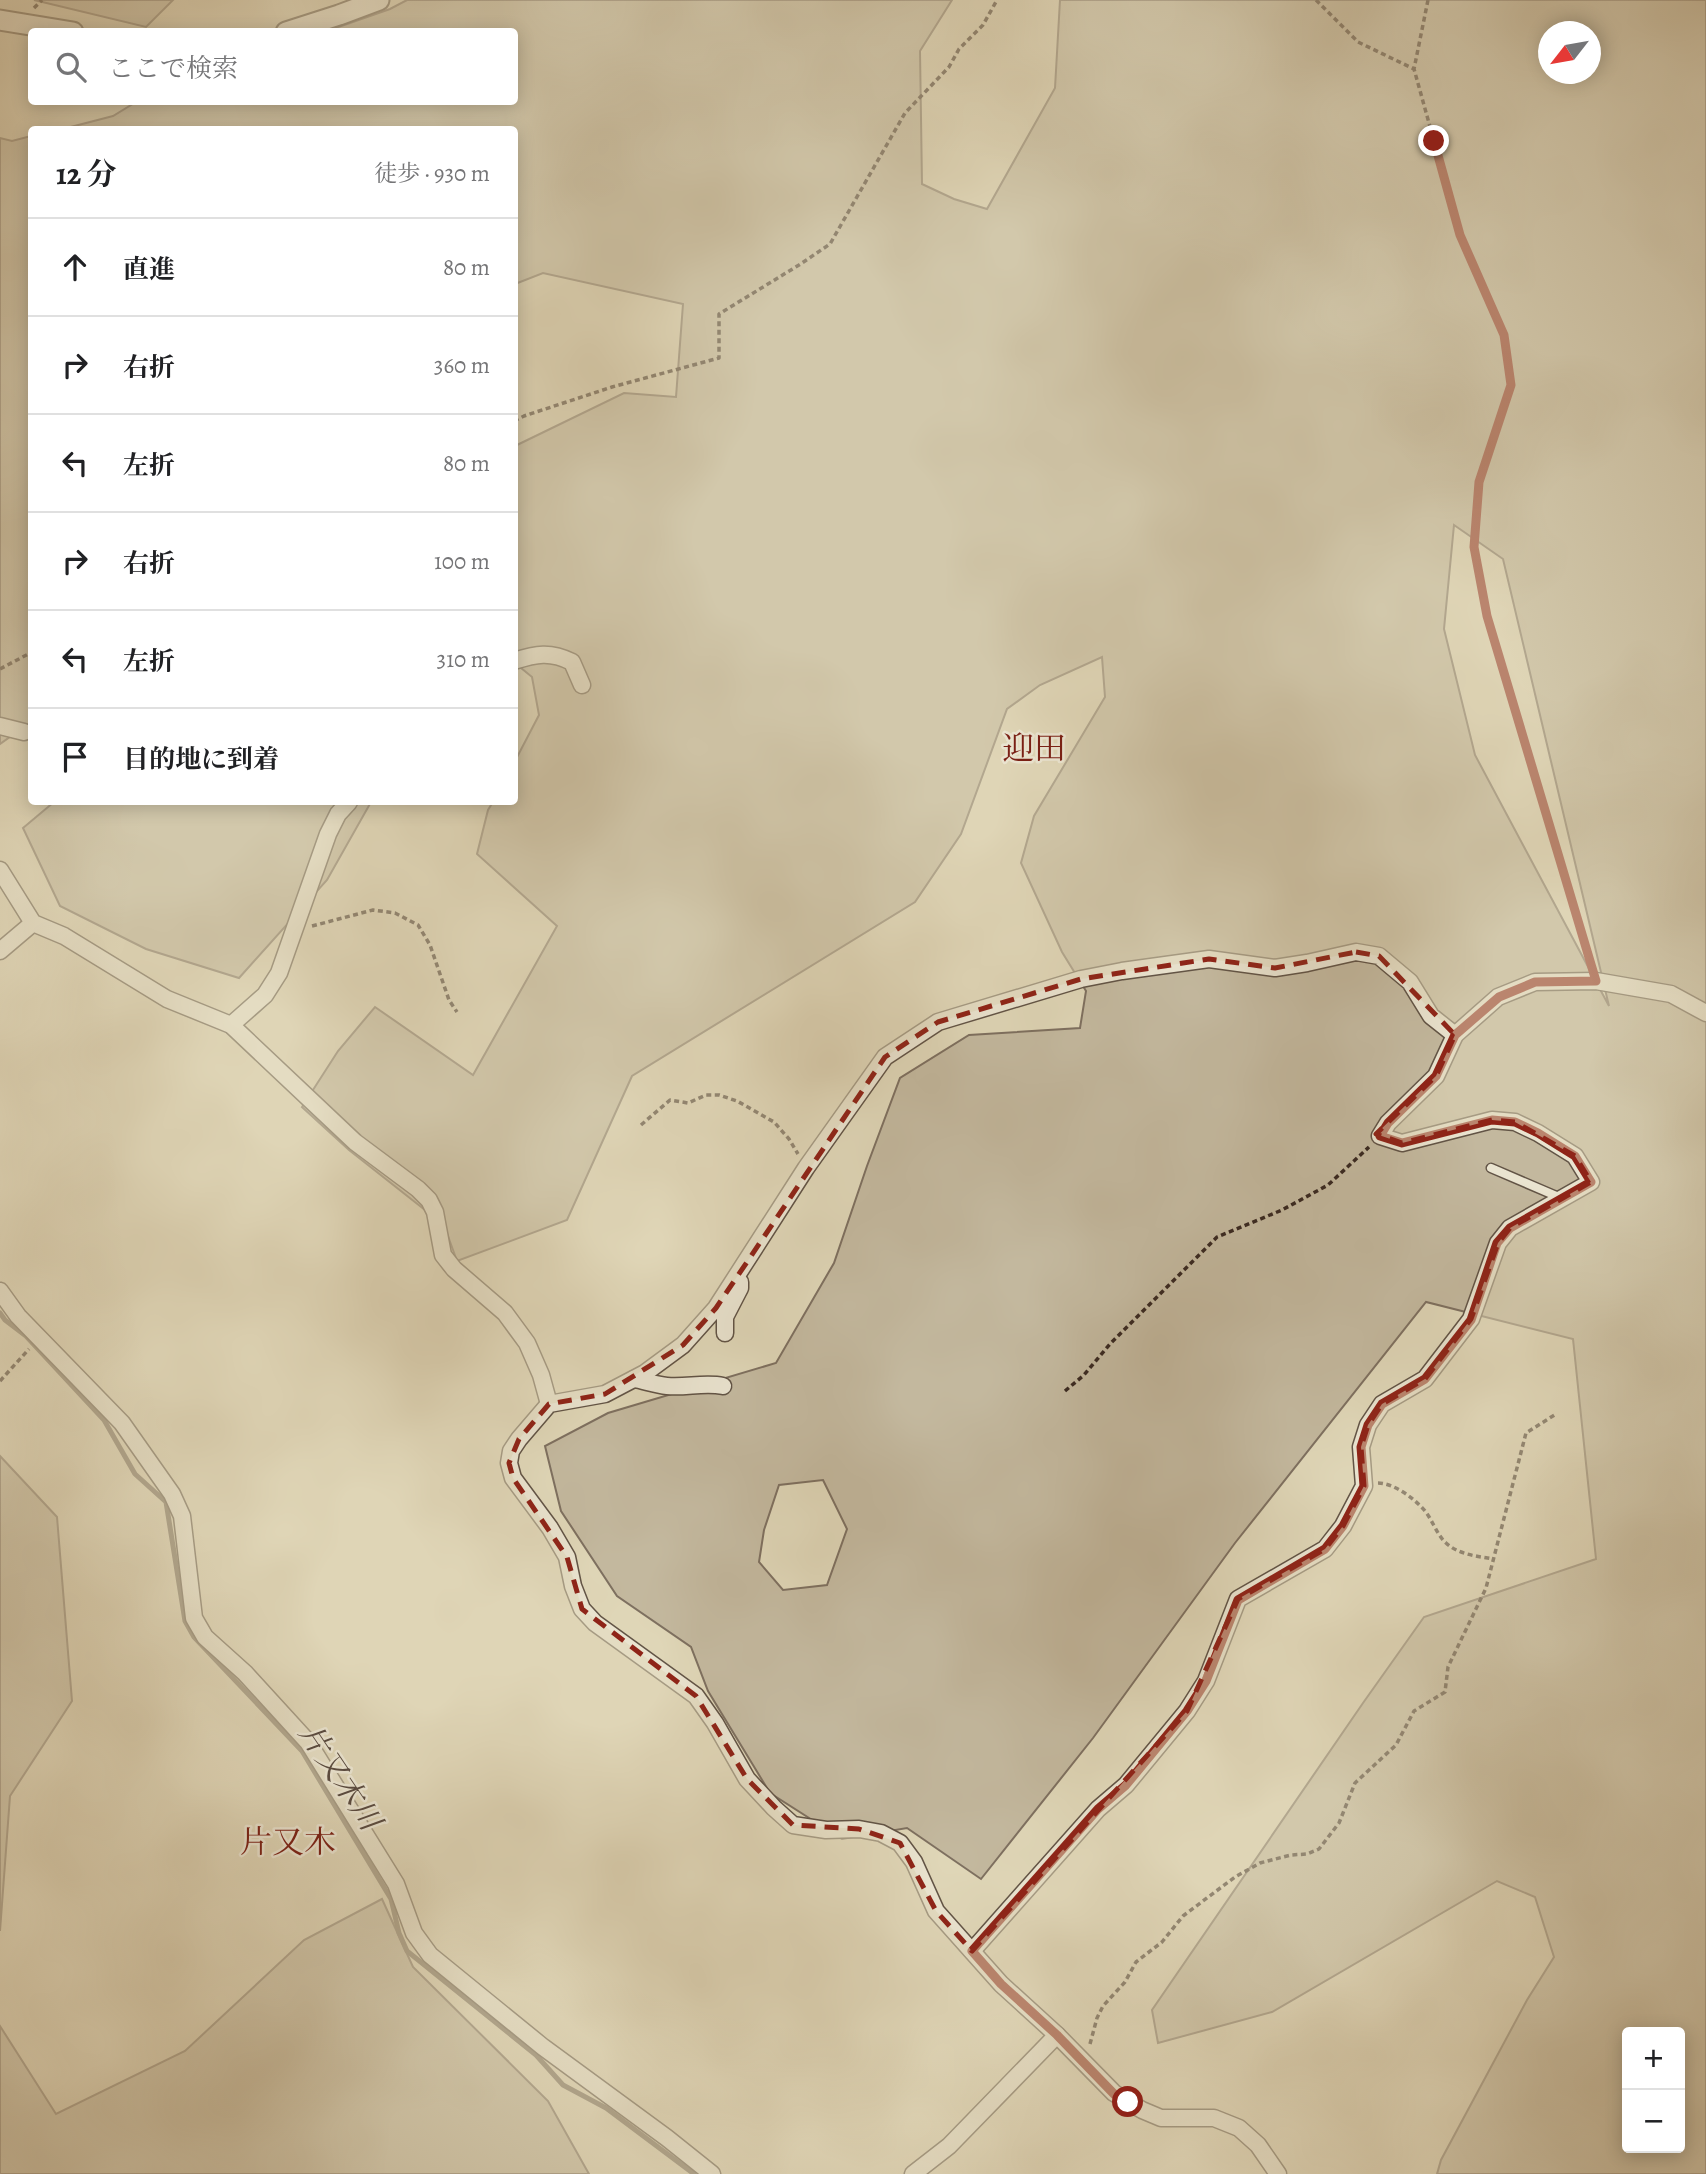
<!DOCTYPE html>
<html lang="ja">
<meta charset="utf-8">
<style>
body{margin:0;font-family:Alegreya,"Noto Serif JP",serif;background:#f6f6f6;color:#202124}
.controls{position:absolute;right:21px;bottom:21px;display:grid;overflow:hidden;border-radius:7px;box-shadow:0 4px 18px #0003}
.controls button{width:63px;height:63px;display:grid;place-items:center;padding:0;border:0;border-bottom:2px solid #e0e0e0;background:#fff;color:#202124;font:35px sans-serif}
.compass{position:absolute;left:1538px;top:21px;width:63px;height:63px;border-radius:50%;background:#fff;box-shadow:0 4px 18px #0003;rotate:239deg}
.stop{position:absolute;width:21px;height:21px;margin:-16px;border:5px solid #8f2418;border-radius:50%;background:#fff}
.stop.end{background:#8f2418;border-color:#fff;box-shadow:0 2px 7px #0008}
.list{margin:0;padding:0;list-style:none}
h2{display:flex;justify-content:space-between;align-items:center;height:91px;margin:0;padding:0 28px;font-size:30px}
h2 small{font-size:23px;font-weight:400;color:#757577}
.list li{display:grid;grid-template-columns:46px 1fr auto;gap:21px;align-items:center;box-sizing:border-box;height:98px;padding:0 28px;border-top:2px solid #e0e0e0}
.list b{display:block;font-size:26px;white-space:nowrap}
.list em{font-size:23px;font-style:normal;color:#757577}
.icon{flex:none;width:38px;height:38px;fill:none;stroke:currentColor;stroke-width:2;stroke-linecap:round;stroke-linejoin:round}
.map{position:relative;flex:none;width:1706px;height:2174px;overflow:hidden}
.search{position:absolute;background:#fff;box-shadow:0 4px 18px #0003;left:28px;top:28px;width:490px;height:77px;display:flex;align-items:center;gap:18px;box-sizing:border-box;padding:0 24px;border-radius:7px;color:#757577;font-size:26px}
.panel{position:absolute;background:#fff;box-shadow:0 4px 18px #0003;left:28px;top:126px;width:490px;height:679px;border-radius:7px}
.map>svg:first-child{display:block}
.green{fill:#c3b89e;stroke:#7e7060;stroke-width:2;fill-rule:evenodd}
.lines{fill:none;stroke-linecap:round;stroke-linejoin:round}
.stream{stroke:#7a6d5c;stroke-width:5}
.service-casing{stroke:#625446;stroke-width:11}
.minor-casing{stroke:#625446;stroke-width:19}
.tertiary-casing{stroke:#625446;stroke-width:23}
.path{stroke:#382821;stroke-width:3.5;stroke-dasharray:5 3.5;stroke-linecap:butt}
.service{stroke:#eae4d0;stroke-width:8}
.minor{stroke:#eae4d0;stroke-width:16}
.tertiary{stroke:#eae4d0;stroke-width:19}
.route{stroke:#8f2418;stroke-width:9}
.marked{fill:none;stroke:#8f2418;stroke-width:5;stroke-dasharray:14 9;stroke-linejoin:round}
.labels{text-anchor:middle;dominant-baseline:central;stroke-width:5;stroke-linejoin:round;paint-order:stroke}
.water-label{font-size:30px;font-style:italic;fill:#594a3f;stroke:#eae4d0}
.quarter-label{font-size:32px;fill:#7a1f14;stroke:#eae4d0}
</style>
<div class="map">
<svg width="1706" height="2174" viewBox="0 0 1706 2174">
<rect width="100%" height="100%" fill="#dfd6b7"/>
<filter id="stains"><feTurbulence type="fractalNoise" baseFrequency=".00286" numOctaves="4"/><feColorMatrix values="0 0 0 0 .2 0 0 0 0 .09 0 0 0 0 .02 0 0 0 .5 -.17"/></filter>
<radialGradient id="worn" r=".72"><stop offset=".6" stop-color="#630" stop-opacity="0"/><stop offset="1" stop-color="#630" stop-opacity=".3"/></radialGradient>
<g class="green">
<path d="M34,0H173L146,27Z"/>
<path d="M407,0H952L920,51L922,184L954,199L987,209L1055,88L1060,0H1706V2174H1437L1441,2160L1527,2000L1554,1957L1535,1897L1497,1881L1272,2012L1158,2043L1152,2010L1363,1703L1424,1617L1596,1559L1573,1339L1426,1302L1235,1543L1093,1738L981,1879L907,1828L842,1839L770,1793L708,1691L691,1647L617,1596L561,1511L545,1446L608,1413L776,1363L834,1263L867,1166L900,1078L969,1035L1080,1028L1086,991L1062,952L1021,863L1034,816L1105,697L1102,657L1040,685L1007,709L961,834L915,902L632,1076L567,1220L457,1261L444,1225L349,1150L302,1107L338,1051L375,1007L473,1075L557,926L477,854L488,810L493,802H514L515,761L539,715L532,677L515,663V446L624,393L676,397L683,304L543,273L515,284L514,130H59L113,116L136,102H514V32L327,31L390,9ZM1548,32H1590V74H1548ZM1454,525L1503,559L1609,1006L1475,755L1444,629ZM823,1480L847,1529L827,1585L783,1590L759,1562L764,1530L779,1485ZM1627,2032H1680V2148H1627Z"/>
<path d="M31,136V722L0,744V138L12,141Z"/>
<path d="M54,802H371L327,880L239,978L146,949L60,906L23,828Z"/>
<path d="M0,1456L57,1517L72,1701L10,1796L0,1931Z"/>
<path d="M382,1899L413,1967L548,2101L589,2174H0V2026L56,2114L185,2051L304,1940Z"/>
</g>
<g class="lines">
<path class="stream" d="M0,1313L5,1320L26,1336L104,1420L135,1474L166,1502L185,1621L194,1637L302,1751L391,1899L399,1933L407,1951L536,2055L563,2085L606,2108L694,2174"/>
<defs>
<path id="service" d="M1491,1168L1561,1198"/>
<g id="minor">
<path d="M514,661C536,654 550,651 572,662L582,685"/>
<path d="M0,726L24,732"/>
<path d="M0,870L33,923L64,936L167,999L231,1025L355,1142L418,1189L429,1200L435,1212L443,1255L454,1269L505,1313L527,1343L541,1375L549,1404"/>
<path d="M0,951L33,923"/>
<path d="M231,1025L265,995L279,973L328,834L338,814L349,802"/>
<path d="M0,1291L18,1316L122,1423L172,1494L182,1516L194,1618L205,1637L245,1673L308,1742L396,1884L414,1933L430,1955L543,2047L667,2138L712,2174"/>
<path d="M725,1333V1317L740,1288V1282"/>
<path d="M634,1379C645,1381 656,1385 667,1386C686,1388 704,1382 723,1386"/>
<path d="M972,1951L1098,1809L1126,1785L1187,1711L1206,1681L1238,1599L1325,1549L1343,1526L1364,1486L1361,1447L1368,1425L1382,1404L1425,1379L1471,1319L1498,1243L1510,1228L1591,1182L1575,1156L1538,1133L1515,1122L1492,1120L1402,1143L1380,1136L1388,1123L1436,1076L1455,1035L1498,997L1535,982L1596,981L1671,994L1706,1013"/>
<path d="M913,2174L949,2146L1057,2035"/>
<path d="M1278,2174L1258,2145L1239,2128L1214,2118H1161L1142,2110L1114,2093L1057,2035L1001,1984L936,1911L914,1862L900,1843L881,1833L859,1829L826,1830L793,1825L774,1808L747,1779L715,1723L696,1696L595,1623L582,1609L573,1586L567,1557L550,1528L513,1478L509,1463L511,1451L519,1439L549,1404L605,1394L645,1373L683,1345L716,1308L806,1168L885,1057L938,1022L1081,979L1122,971L1209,959L1275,968L1307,963L1356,952L1379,956L1410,982L1431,1016L1455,1035"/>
</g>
<g id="tertiary">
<path d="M0,20L73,32"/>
<path d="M286,32L339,15L379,0"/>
</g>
</defs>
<use href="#service" class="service-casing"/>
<use href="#minor" class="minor-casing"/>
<use href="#tertiary" class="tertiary-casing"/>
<g class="path">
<path d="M1316,0L1358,42L1414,69"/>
<path d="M1428,0L1414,69L1460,235L1504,335L1511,385L1479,482L1474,547L1487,616L1592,966"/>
<path d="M34,8L42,0"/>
<path d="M514,421L524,416L612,387L719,358V314L799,265L830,244L905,113L949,67L959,49L983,25L997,0"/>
<path d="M0,669L32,652"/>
<path d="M312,926L373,910L395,913L418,925L430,945L449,1000L457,1012"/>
<path d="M641,1125L670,1100L688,1103L706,1095H719L737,1101L774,1122L789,1139L798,1154"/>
<path d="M0,1381L29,1349"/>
<path d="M1065,1391L1084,1375L1110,1344L1217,1237L1282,1210L1328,1185L1369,1147"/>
<path d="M1378,1483C1394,1483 1415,1499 1425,1511C1433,1521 1437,1535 1446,1543C1459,1555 1477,1556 1493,1559"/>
<path d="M1090,2044L1097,2018L1103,2006L1125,1982L1136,1962L1162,1942L1183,1916L1235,1877L1260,1863L1291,1855L1307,1854L1319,1849L1339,1823L1355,1783L1396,1745L1414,1711L1445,1692L1448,1667L1486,1588L1526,1433L1556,1414"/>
</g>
<use href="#service" class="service"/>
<use href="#minor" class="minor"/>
<use href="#tertiary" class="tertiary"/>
</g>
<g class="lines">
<path class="route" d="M1128,2102L1114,2094L1057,2035L1001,1984L972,1951L1098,1809L1126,1785L1187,1711L1206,1681L1238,1600L1325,1549L1343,1526L1364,1486L1361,1447L1368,1425L1382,1404L1425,1379L1471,1320L1497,1243L1510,1228L1591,1182L1575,1156L1538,1133L1515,1122L1492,1120L1402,1143L1380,1136L1388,1123L1436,1076L1455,1035L1499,997L1535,982L1596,981L1487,616L1474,547L1479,482L1511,385L1504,335L1460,235L1434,141"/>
</g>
<path d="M0 0H1706V2174H0ZM1356,952L1379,956L1455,1035L1436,1076L1376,1134L1402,1143L1492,1120L1515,1122L1575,1156L1591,1182L1510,1228L1498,1243L1471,1319L1425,1379L1382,1404L1368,1425L1361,1447L1364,1486L1343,1526L1325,1549L1238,1599L1187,1711L972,1951L936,1911L900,1843L859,1829L793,1825L747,1779L696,1696L582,1609L567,1557L513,1478L509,1463L519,1439L549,1404L605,1394L683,1345L716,1308L885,1057L938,1022L1081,979L1209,959L1275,968Z" fill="#dfd6b7" fill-opacity=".55" fill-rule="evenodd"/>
<path class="marked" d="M1356,952L1379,956L1455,1035L1436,1076L1376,1134L1402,1143L1492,1120L1515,1122L1575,1156L1591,1182L1510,1228L1498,1243L1471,1319L1425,1379L1382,1404L1368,1425L1361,1447L1364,1486L1343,1526L1325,1549L1238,1599L1187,1711L972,1951L936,1911L900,1843L859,1829L793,1825L747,1779L696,1696L582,1609L567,1557L513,1478L509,1463L519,1439L549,1404L605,1394L683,1345L716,1308L885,1057L938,1022L1081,979L1209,959L1275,968Z"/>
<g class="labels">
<g class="water-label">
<text transform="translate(340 1777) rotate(56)">片又木川</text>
</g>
<g class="quarter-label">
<text x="1034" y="748">迎田</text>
<text x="288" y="1842">片又木</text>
</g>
</g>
<rect width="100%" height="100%" filter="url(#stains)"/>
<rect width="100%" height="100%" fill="url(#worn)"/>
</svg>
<div class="controls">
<button>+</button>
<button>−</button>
</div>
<svg class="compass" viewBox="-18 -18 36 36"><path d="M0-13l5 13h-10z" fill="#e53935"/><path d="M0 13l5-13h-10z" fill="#757577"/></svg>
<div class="stop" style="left:1128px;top:2102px"></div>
<div class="stop end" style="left:1434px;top:141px"></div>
<div class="search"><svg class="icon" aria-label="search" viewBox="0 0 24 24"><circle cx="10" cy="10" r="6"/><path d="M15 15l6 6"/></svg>ここで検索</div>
<section class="panel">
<h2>12 分<small>徒歩 · 930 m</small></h2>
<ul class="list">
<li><svg class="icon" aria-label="ahead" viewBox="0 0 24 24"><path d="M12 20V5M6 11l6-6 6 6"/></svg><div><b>直進</b></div><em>80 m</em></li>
<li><svg class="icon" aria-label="right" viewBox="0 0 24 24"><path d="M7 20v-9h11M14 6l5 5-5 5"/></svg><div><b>右折</b></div><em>360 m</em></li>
<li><svg class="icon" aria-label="left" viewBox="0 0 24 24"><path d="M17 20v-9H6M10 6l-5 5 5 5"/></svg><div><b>左折</b></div><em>80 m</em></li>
<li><svg class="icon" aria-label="right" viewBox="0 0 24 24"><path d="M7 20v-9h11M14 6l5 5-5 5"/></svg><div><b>右折</b></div><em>100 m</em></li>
<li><svg class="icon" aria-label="left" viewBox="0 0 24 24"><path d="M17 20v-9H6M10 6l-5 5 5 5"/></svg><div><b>左折</b></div><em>310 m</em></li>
<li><svg class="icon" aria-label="arrive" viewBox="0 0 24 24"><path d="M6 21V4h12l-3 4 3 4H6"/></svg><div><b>目的地に到着</b></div></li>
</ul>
</section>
</div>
